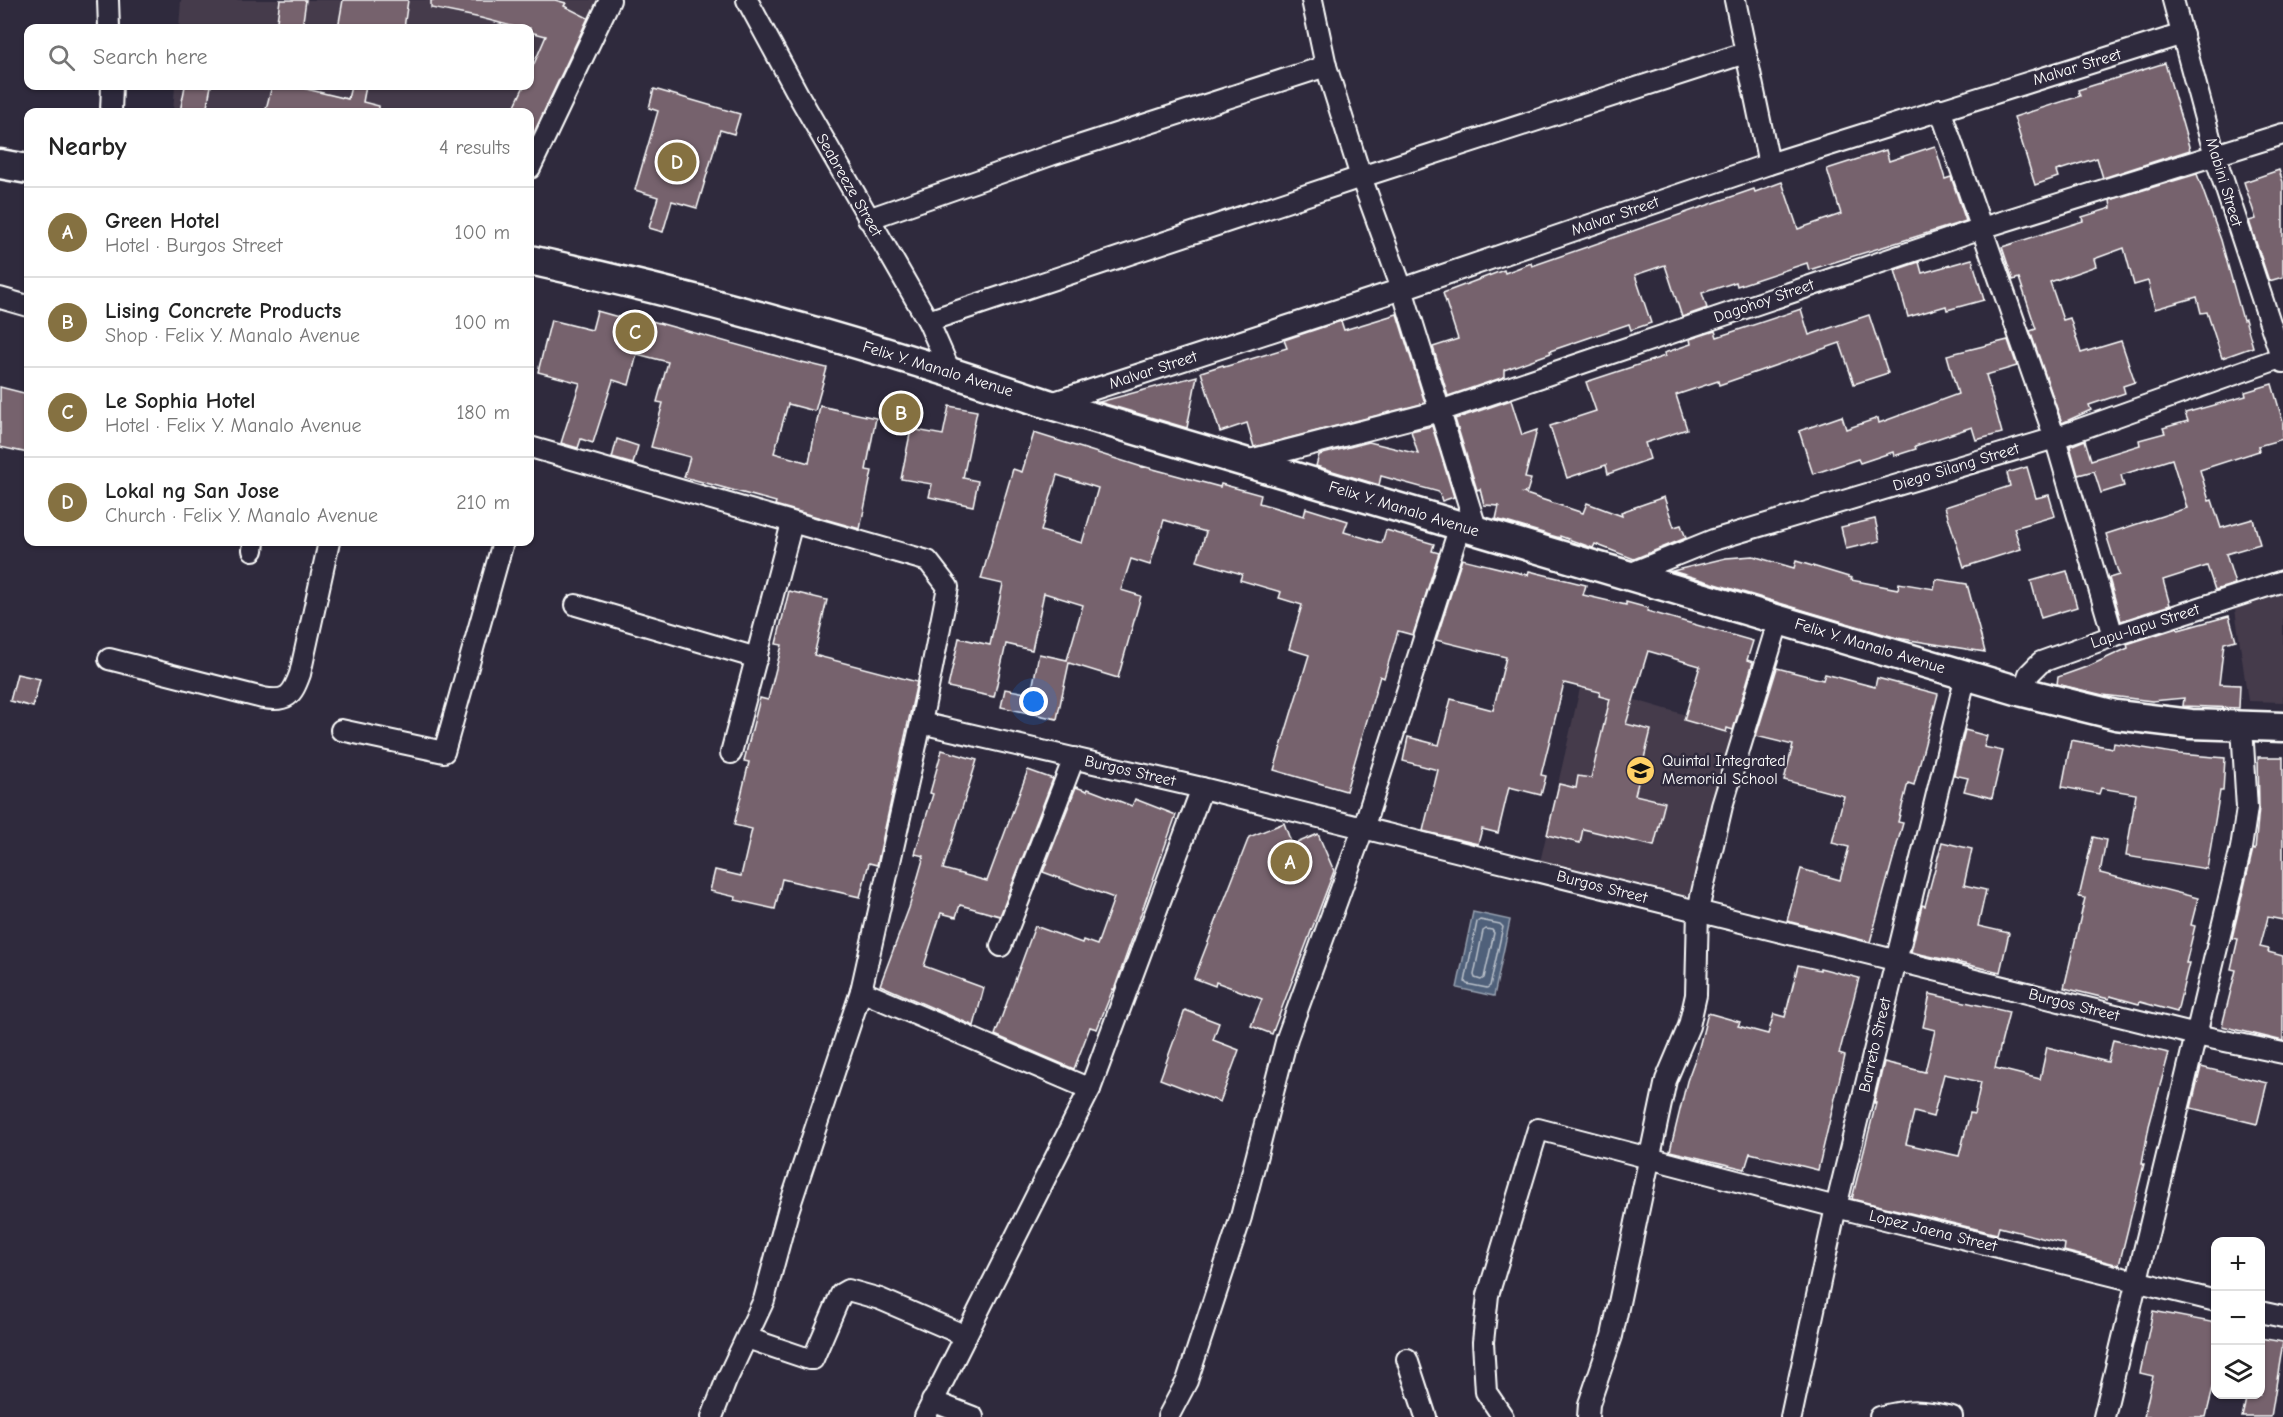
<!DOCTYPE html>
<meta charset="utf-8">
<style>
body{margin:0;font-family:"Comic Neue",sans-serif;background:#f2f2f2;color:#222}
.controls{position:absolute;right:18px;bottom:18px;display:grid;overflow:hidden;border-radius:12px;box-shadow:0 2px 4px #0004}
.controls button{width:54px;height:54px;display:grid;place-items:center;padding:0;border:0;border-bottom:2px solid #e0e0e0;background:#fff;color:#222;font:30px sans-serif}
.you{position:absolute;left:1034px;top:702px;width:21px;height:21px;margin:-15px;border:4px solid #fff;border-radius:50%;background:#1a73e8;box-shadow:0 0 0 9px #1a73e833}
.badge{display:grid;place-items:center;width:39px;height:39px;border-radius:50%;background:#857141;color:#fff;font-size:20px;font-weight:700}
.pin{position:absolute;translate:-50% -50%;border:3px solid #fff;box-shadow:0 2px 6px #0006}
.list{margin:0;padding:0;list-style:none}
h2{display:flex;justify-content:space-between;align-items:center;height:78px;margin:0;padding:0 24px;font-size:26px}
h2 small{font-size:20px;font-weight:400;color:#767676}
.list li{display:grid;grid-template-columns:39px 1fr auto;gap:18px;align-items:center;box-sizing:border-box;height:90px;padding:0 24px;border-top:2px solid #e0e0e0}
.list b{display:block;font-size:22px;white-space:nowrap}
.list p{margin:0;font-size:20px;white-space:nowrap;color:#767676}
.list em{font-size:20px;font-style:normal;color:#767676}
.icon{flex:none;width:33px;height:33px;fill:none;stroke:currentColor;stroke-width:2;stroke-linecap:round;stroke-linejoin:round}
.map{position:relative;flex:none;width:2283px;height:1417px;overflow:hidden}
.search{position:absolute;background:#fff;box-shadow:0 2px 4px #0004;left:24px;top:24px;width:510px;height:66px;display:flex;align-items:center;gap:15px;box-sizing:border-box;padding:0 21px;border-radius:12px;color:#767676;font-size:22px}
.panel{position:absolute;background:#fff;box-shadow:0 2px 4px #0004;left:24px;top:108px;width:510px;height:438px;border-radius:12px}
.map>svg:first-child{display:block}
.built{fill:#443b4b}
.water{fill:#50617a;stroke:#96a0af;stroke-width:1.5}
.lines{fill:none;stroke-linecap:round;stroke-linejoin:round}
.shore{stroke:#b9c0ca;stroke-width:1.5}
.building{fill:#76626d;stroke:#fff;stroke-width:1.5;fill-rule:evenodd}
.street-casing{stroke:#fff;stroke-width:24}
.secondary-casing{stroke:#fff;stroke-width:33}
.street{stroke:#2f2a3d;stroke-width:20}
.secondary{stroke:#2f2a3d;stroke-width:28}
.labels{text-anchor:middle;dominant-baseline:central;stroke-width:5;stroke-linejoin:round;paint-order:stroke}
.street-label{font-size:16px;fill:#fff;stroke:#2f2a3d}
.poi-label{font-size:16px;fill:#fff;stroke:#2f2a3d;text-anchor:start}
</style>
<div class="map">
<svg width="2283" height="1417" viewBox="0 0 2283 1417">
<rect width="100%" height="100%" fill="#2f2a3d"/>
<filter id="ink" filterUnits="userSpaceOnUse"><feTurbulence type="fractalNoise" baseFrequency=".0167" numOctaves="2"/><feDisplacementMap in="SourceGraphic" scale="12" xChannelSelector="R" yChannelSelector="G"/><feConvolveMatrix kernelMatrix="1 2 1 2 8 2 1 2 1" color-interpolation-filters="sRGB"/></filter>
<g filter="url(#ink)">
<g class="built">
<path d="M181,0H603L530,159V112H173L175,86H530V28H179Z"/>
<path d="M2283,594V702L2248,701L2235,609Z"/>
<path d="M1581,684L1720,725L1733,733L1711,808L1696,877L1688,896L1679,897L1540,862Z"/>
</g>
<path class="water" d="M1473,912L1510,920L1494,996L1457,988Z"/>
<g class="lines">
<g class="shore">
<path d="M1480,920L1500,924L1503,927L1490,986L1487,988L1467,984L1465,982L1477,922Z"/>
<path d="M1486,929L1492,930L1494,933L1484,978L1481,980L1475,978L1474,975L1483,931Z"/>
</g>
</g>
<g class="building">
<path d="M280,0H306L302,28H276Z"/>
<path d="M343,0H408L404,28H338Z"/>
<path d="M431,0H555L566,3L564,6L588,18L530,141V112H512L524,86H530V73L546,36L530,32V28H519L481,18L431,8Z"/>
<path d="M2165,63L2190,150L2103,178L2097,158L2056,171L2058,177L2035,185L2014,117L2080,96L2078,90Z"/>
<path d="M185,86H211L206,112H180Z"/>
<path d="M272,86H294L348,99L351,86H366L363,102L379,106V112H278L266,109Z"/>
<path d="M654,89L740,114L734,134L720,130L697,208L672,201L663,232L649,228L658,197L635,190L658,111L649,108Z"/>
<path d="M1935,146L1945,179L1951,177L1966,221L1809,270L1807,263L1737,286L1736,282L1702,293L1707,308L1682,317L1665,265L1635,275L1651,323L1631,330L1629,324L1550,351L1551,353L1504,370V377L1448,396L1433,347L1458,339L1443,293L1504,270L1505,273L1531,263L1532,266L1754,189L1755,192L1782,182L1798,229L1841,214L1827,169L1886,150L1889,161Z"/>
<path d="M2279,170L2283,182V277L2269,281L2249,221L2256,219L2244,182Z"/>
<path d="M2197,174L2221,240L2243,320L2245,319L2253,347L2222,358L2207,312L2201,313L2197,297L2155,309L2148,281L2134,285L2124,248L2094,259L2096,266L2050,282L2063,320L2070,318L2081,353L2121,341L2135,382L2123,386L2125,393L2089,405L2091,410L2062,423L2030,331L2036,329L2019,278L2013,280L2002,247L2083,221L2082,217L2111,208L2110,200Z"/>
<path d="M1972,259L1984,300L1947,310L1946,306L1908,317L1895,270L1919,262L1922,273Z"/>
<path d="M1801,309L1809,335L1869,315L1888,373L1854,384L1840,343L1719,385L1718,381L1676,395L1687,429L1645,443L1650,459L1608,474L1606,465L1567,478L1550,426L1596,411L1586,382L1665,356L1664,353L1691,344L1690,339L1715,331L1717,337Z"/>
<path d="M597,311L647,325L648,320L802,363V362L827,368L815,411L788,404L774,453L809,463L820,406L876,418L866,470L872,471L860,529L775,505L776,502L684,477L690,457L651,447L663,403L657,402L668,362L637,354L629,385L613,380L593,443L581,439L578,448L561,443L580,383L538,372L551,320L592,330Z"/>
<path d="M1397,314L1425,403L1254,447L1247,423L1220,432L1201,372L1223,365L1224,367L1287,348L1284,340L1341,321L1344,330Z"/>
<path d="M2008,340L2017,366L1986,375L2002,433L1976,440L1972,427L1915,446L1916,449L1894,456L1893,452L1860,463L1858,459L1813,474L1799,431L1842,416L1846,429L1878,418L1879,423L1958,394L1947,355Z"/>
<path d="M1197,376L1187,428L1099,402Z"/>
<path d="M2272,384L2283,422V439L2258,446L2259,451L2200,470L2209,501L2212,500L2221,528L2253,519L2260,544L2226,554L2235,584L2215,590L2207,566L2163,580L2170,605L2121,621L2109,578L2119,575L2106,534L2187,508L2172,459L2121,475L2124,486L2101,493L2094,471L2078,475L2070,446L2085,440L2091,460L2140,445L2139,440L2165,433L2163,428L2188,421L2185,413L2246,396L2245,392Z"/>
<path d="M0,387L28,394V453L0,447Z"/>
<path d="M1511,400L1522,435L1537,430L1525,478L1531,479L1527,492L1523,493L1583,513L1587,503L1622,516L1621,512L1664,497L1674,527L1681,525L1686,538L1634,559L1595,544L1593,548L1560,536V538L1496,519L1499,506L1484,505L1480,489L1477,490L1455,419Z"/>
<path d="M949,406L977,411L963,478L978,481L973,506L929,497L932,484L901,479L911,429L943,435Z"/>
<path d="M1432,426L1454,497L1442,501L1439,492L1381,476L1379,485L1316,466L1319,455L1369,442L1418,454L1411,431Z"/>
<path d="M1034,433L1142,467V466L1220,487L1221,484L1261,495L1259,503L1304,516L1306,508L1348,521L1344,532L1382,543L1386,530L1434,544L1432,551L1439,553L1413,635L1398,631L1384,678L1380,676L1346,791L1274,770L1309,655L1289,649L1302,605L1279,598L1281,592L1240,580L1242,574L1197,561L1206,532L1164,520L1150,565L1131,559L1121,590L1141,596L1118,678L1069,663L1057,719L1001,707L1005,689L1031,694L1039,654L1067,660L1083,605L1044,593L1032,650L1006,644L994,697L948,687L959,638L990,645L1003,584L981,579L1013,469L1022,472ZM1057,475L1098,488L1082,543L1041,531Z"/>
<path d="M617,439L638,446L633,464L612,458Z"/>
<path d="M2027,467L2036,498L2049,495L2055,516L2014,528L2021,549L1964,567L1945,507L2010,486L2007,473Z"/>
<path d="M1875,519L1880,541L1846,549L1841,527Z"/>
<path d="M1753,556L1794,568L1796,561L1852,578L1851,580L1898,589L1899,583L1934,589L1936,579L1967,584L1985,652L1897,638L1672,571L1726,558Z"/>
<path d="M1462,559L1528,575L1529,571L1586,585L1583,595L1626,605V602L1648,608L1647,611L1753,641L1747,660L1753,662L1733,730L1727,728L1726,732L1684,720L1700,666L1648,651L1626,724L1651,730L1635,795L1665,802L1654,846L1583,829L1580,843L1547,835L1559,784L1576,788L1578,776L1591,778L1610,699L1599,696L1600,692L1564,683L1541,775L1546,776L1541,795L1509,787L1498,833L1482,829L1478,844L1423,831L1438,770L1403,761L1408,737L1439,745L1451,699L1493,710L1506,657L1436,640Z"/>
<path d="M2067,571L2077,607L2041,618L2031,581Z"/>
<path d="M789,591L827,600L814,655L917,682L877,865L869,863L860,897L782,879L775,909L735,900L736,897L710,891L715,870L741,876L752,829L734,825L749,762L744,761L760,698L768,700L782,645L776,644Z"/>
<path d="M2229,616L2236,640L2224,643L2219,684L2240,685L2239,708L2183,706L2184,698L2152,701L2103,695L2057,684L2058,677L2089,666L2128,648L2127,644L2177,628L2178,630Z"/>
<path d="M1777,668L1823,680L1825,674L1875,687L1877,678L1938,694L1914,785L1908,783L1898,822L1903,823L1870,942L1787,921L1801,869L1840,880L1849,847L1832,843L1844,796L1784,780L1793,745L1756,736Z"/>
<path d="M17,674L40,679L33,707L10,701Z"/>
<path d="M1965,730L1987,736L1984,747L2003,751L1992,798L1964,791L1968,778L1954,775Z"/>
<path d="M2071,740L2113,748L2114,743L2179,754L2225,758L2223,791H2220L2207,869L2126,856L2136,794L2101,788L2099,794L2062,787Z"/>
<path d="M942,750L977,760L943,869L987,881L1028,770L1053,779L1000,916L960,905L956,917L941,913L924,966L984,988L974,1026L880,985L909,908L924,856L915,854L933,794L930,793Z"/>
<path d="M2258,757H2283V920L2268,917L2260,947L2269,949L2268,952L2283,956V1041L2222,1026L2236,970L2231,969L2238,939L2232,938L2253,849L2255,850L2259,807Z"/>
<path d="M1076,787L1087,791L1088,789L1132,806L1135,799L1176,815L1114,990L1113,989L1097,1029L1090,1027L1074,1069L995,1035L1035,926L1082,943L1083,940L1097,945L1114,898L1043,872Z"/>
<path d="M1284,823L1292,845L1318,834L1334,871L1272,1034L1251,1026L1262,999L1216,982L1215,986L1194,978L1249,837Z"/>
<path d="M2093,837L2106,840L2100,873L2198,898L2191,925L2195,926L2186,963H2189L2177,1012L2140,1002L2139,1004L2110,996L2109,999L2064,988L2085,898L2079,897Z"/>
<path d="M1942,842L1972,849L1964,885L1986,890L1978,926L2009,933L2000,972L1911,952L1922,905L1925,906Z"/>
<path d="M1798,965L1820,970V968L1859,978L1839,1054L1845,1056L1818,1170L1750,1153L1745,1169L1670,1151L1687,1081L1698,1051L1708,1013L1740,1022L1738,1026L1768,1034L1774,1014L1785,1017Z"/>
<path d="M1930,994L2009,1012L1995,1068L2040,1079L2047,1047L2108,1062L2113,1040L2169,1053L2149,1126L2142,1164H2144L2119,1265L2064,1251L2065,1244L1999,1227L1997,1234L1852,1199L1876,1103H1874L1884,1062L1925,1072L1935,1030L1923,1027ZM1944,1074L1981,1082L1974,1114L1970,1113L1959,1156L1906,1144L1914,1112L1933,1117Z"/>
<path d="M1185,1010L1219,1023L1213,1040L1239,1050L1220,1102L1160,1079Z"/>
<path d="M2201,1067L2267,1083L2257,1124L2191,1108Z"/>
<path d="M2153,1311L2216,1323V1375L2206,1417H2144L2153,1376L2140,1373Z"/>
<path d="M2260,1338L2283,1342L2271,1417H2242L2247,1395H2260Z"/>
</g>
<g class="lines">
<defs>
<g id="street">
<path d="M108,0L109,28"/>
<path d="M747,0L800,98L928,321L950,371"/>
<path d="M1312,0L1326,66L1361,177L1402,289L1477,531"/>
<path d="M1735,0L1769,164"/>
<path d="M2173,0L2215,156L2283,362"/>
<path d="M1940,109L2055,438L2113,636"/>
<path d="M111,112L112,86"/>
<path d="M530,168L610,0"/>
<path d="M868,219L1051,155L1326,66"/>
<path d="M0,298L28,306"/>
<path d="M928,321L1361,177L1745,53"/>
<path d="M1048,404L1402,289L1769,164L2183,34"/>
<path d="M530,447L928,561L948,587L921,723L861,991L788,1211L764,1300L726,1381L712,1417"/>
<path d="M1246,461L1440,411L1982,228L2283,134"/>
<path d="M253,550L254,542"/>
<path d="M1629,574L1713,540L2055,438L2283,357"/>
<path d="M576,605L757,658"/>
<path d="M109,659L263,698C287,702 292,696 300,674L329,542"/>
<path d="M2023,692L2029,674L2041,662L2113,636L2283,581"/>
<path d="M921,723L1202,788L2196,1035L2283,1053"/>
<path d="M341,730L444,752L503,542"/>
<path d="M731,753L792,523"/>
<path d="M1001,946L1074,758"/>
<path d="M861,991L1090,1089"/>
<path d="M2260,1312L2283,1317"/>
<path d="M747,1338L809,1359H813L841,1294L848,1290L880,1299L966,1336"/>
<path d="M1407,1359L1426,1417"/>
<path d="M932,1401L973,1417"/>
<path d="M925,1417L1090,1089L1202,788"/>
<path d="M1168,1417L1187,1381L1241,1217L1287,1038L1363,829L1460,526"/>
<path d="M1503,1417L1486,1392L1483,1342L1488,1295L1538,1129L1836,1207L2216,1301"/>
<path d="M1588,1417L1589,1404L1612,1336L1666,1080L1689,1026L1696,995L1698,910L1722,806L1779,619"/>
<path d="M1791,1417L1836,1207L1966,675"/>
<path d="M1880,1417C1909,1409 1923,1410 1952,1417"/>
<path d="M2104,1417L2241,848L2247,808L2242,727"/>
</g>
<g id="secondary">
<path d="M0,164L28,169"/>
<path d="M530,260C705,298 878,347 1048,404L2023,692L2116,715L2191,724L2283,727"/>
</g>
</defs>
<use href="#street" class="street-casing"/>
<use href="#secondary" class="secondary-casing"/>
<use href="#street" class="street"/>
<use href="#secondary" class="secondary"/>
</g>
</g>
<defs>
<symbol id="school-disc" viewBox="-11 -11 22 22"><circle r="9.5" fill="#ffd166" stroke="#2f2a3d"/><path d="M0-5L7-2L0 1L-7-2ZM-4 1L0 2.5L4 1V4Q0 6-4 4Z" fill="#111"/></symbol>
</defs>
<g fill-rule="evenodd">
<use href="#school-disc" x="1624" y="754" width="33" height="33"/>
</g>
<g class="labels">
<g class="street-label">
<text transform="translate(2077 67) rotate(-17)">Malvar Street</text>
<text transform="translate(2224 182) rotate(73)">Mabini Street</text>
<text transform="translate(849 185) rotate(60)">Seabreeze Street</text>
<text transform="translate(1615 216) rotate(-19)">Malvar Street</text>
<text transform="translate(1764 301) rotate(-19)">Dagohoy Street</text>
<text transform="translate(938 369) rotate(17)">Felix Y. Manalo Avenue</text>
<text transform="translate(1153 370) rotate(-18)">Malvar Street</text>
<text transform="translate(1956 467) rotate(-17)">Diego Silang Street</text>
<text transform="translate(1404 509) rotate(17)">Felix Y. Manalo Avenue</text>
<text transform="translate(2145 626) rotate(-18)">Lapu-lapu Street</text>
<text transform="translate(1870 646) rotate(17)">Felix Y. Manalo Avenue</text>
<text transform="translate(1130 771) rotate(13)">Burgos Street</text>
<text transform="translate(1602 887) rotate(14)">Burgos Street</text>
<text transform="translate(2074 1005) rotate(14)">Burgos Street</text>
<text transform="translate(1875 1045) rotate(-77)">Barreto Street</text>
<text transform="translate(1933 1231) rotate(14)">Lopez Jaena Street</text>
</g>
<g class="poi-label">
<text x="1662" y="761">Quintal Integrated<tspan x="1662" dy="18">Memorial School</tspan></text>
</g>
</g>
</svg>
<div class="controls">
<button>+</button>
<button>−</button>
<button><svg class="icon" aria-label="layers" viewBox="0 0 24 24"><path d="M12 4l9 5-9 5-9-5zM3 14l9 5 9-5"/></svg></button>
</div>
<div class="you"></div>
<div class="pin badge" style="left:1290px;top:862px">A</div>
<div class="pin badge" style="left:901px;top:413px">B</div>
<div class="pin badge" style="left:635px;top:332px">C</div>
<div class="pin badge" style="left:677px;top:162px">D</div>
<div class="search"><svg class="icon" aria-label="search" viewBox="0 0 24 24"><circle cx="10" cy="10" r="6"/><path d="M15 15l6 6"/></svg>Search here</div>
<section class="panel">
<h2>Nearby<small>4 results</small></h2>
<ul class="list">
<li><span class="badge">A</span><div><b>Green Hotel</b><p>Hotel · Burgos Street</p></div><em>100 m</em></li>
<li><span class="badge">B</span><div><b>Lising Concrete Products</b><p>Shop · Felix Y. Manalo Avenue</p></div><em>100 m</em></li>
<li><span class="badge">C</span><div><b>Le Sophia Hotel</b><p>Hotel · Felix Y. Manalo Avenue</p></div><em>180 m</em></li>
<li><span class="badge">D</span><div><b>Lokal ng San Jose</b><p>Church · Felix Y. Manalo Avenue</p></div><em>210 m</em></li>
</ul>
</section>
</div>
